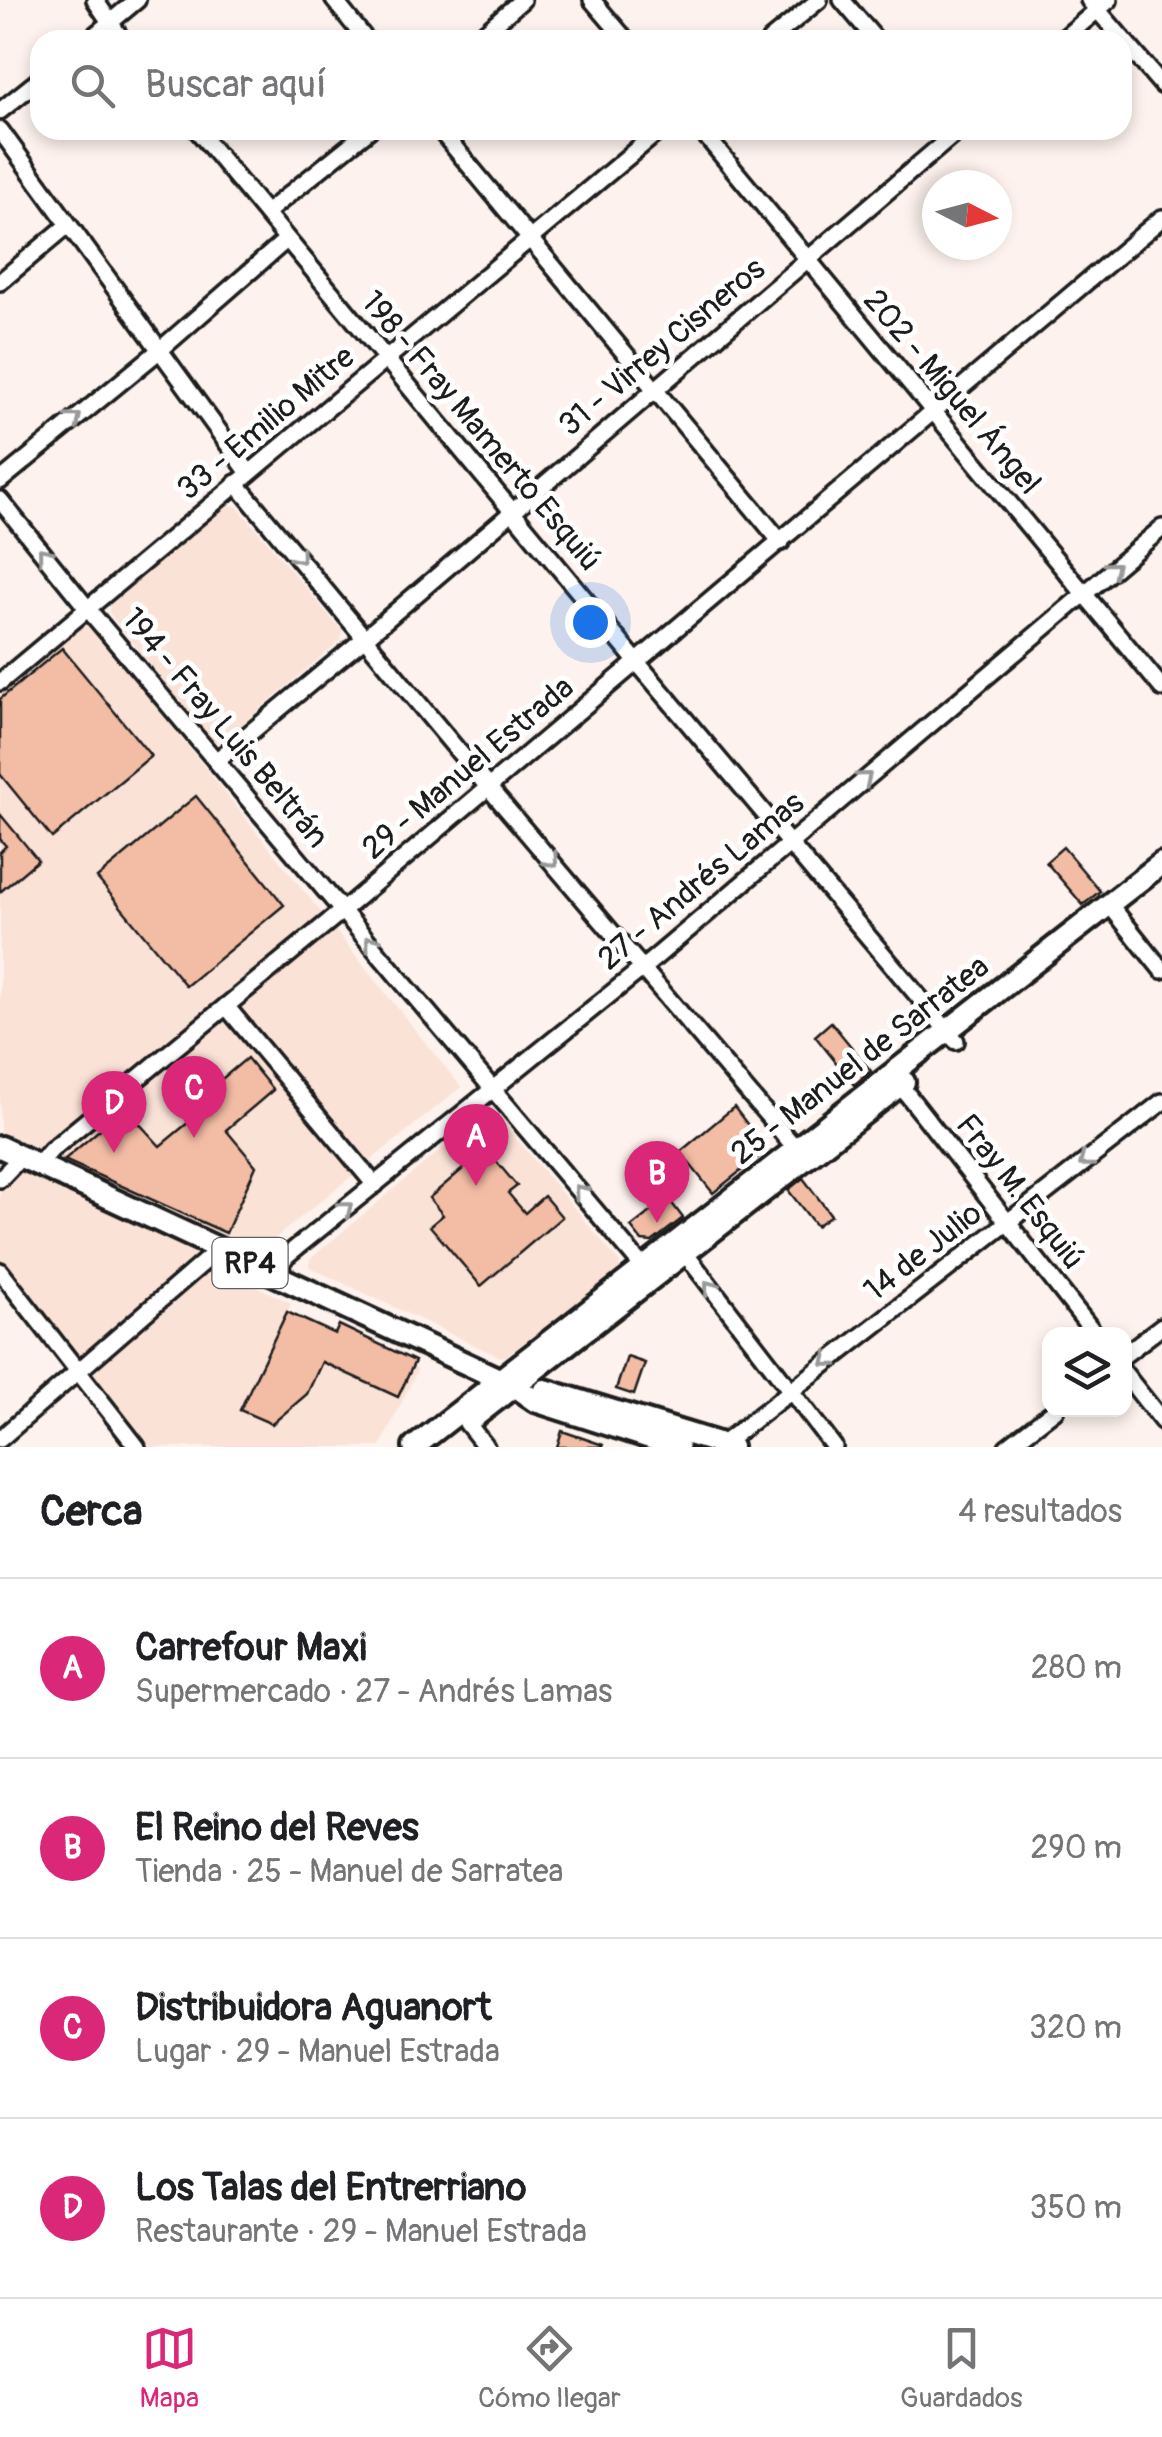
<!DOCTYPE html>
<html lang="es">
<meta charset="utf-8">
<style>
body{margin:0;font-family:Pangolin,sans-serif;background:#f6f6f6;color:#202124}
.controls{position:absolute;right:30px;bottom:30px;display:grid;overflow:hidden;border-radius:20px;box-shadow:0 5px 15px #0003}
.controls button{width:90px;height:90px;display:grid;place-items:center;padding:0;border:0;border-bottom:2px solid #e0e0e0;background:#fff;color:#202124;font:50px sans-serif}
.compass{position:absolute;left:922px;top:170px;width:90px;height:90px;border-radius:50%;background:#fff;box-shadow:0 5px 15px #0003;rotate:96deg}
.you{position:absolute;left:590px;top:622px;width:35px;height:35px;margin:-25px;border:8px solid #fff;border-radius:50%;background:#1a73e8;box-shadow:0 0 0 15px #1a73e833}
.badge{display:grid;place-items:center;width:65px;height:65px;border-radius:50%;background:#db2777;color:#fff;font-size:32px;font-weight:700}
.pin{position:absolute;translate:-50% -82px;filter:drop-shadow(0 2px 5px #0008)}
.pin::after{content:'';position:absolute;top:52px;width:35px;height:30px;background:inherit;clip-path:polygon(0 0,100% 0,50% 100%)}
.list{margin:0;padding:0;list-style:none}
h2{display:flex;justify-content:space-between;align-items:center;height:130px;margin:0;padding:0 40px;font-size:42px}
h2 small{font-size:32px;font-weight:400;color:#757577}
.list li{display:grid;grid-template-columns:65px 1fr auto;gap:30px;align-items:center;box-sizing:border-box;height:180px;padding:0 40px;border-top:2px solid #e0e0e0}
.list b{display:block;font-size:38px;white-space:nowrap}
.list p{margin:0;font-size:32px;white-space:nowrap;color:#757577}
.list em{font-size:32px;font-style:normal;color:#757577}
.icon{flex:none;width:55px;height:55px;fill:none;stroke:currentColor;stroke-width:2;stroke-linecap:round;stroke-linejoin:round}
.map{position:relative;flex:none;width:1162px;height:1447px;overflow:hidden}
.search{position:absolute;background:#fff;box-shadow:0 5px 15px #0003;left:30px;right:30px;top:30px;height:110px;display:flex;align-items:center;gap:25px;box-sizing:border-box;padding:0 35px;border-radius:30px;color:#757577;font-size:38px}
.sheet{height:850px;background:#fff}
nav{display:flex;justify-content:space-around;align-items:center;box-sizing:border-box;height:140px;border-top:2px solid #e0e0e0;background:#fff;font-size:28px;color:#757577}
nav a{display:grid;justify-items:center;gap:5px}
nav .on{color:#db2777}
.map>svg:first-child{display:block}
.built{fill:#fae2d7}
.building{fill:#f3bda5;stroke:#1c1c1c;stroke-width:2.5}
.lines{fill:none;stroke-linecap:round;stroke-linejoin:round}
.minor-casing{stroke:#1c1c1c;stroke-width:22}
.major-casing{stroke:#1c1c1c;stroke-width:28}
.minor{stroke:#fff;stroke-width:15}
.major{stroke:#fff;stroke-width:20}
.oneway{stroke:#999}
.labels{text-anchor:middle;dominant-baseline:central;stroke-width:10;stroke-linejoin:round;paint-order:stroke}
.shield{fill:#fff;stroke:#606060;stroke-width:2.5}
.shield-label{font-size:30px;font-weight:bold;fill:#1c1c1c}
.street-label{font-size:32px;fill:#1c1c1c;stroke:#fff}
</style>
<div class="map">
<svg width="1162" height="1447" viewBox="0 0 1162 1447">
<rect width="100%" height="100%" fill="#fdf2ed"/>
<filter id="ink" filterUnits="userSpaceOnUse"><feTurbulence type="fractalNoise" baseFrequency=".01" numOctaves="2"/><feDisplacementMap in="SourceGraphic" scale="20" xChannelSelector="R" yChannelSelector="G"/><feConvolveMatrix kernelMatrix="1 2 1 2 8 2 1 2 1" color-interpolation-filters="sRGB"/></filter>
<g filter="url(#ink)">
<g class="built">
<path d="M228,505L237,506L342,631L341,640L221,742L212,741L109,613L110,604Z"/>
<path d="M86,619L461,1087L231,1274L291,1303L288,1311L418,1369L380,1447H150L0,1263V692Z"/>
<path d="M486,1112L495,1113L620,1263L618,1271L506,1356L500,1357L309,1267L310,1259Z"/>
</g>
<g class="building">
<path d="M62,648L151,756L52,838L0,774V699Z"/>
<path d="M196,796L284,905L186,986L97,878Z"/>
<path d="M0,814L38,860L0,892V852L6,846L0,839Z"/>
<path d="M1063,847L1100,891L1083,905L1046,862Z"/>
<path d="M831,1022L871,1071L854,1085L815,1036Z"/>
<path d="M247,1058L273,1090L226,1130L256,1166L226,1233L64,1160L125,1108L160,1146L207,1107L199,1098Z"/>
<path d="M734,1107L767,1150L713,1193L680,1152Z"/>
<path d="M486,1149L517,1186L508,1193L525,1213L544,1196L562,1217L481,1286L430,1226L443,1215L429,1198Z"/>
<path d="M803,1178L831,1215L816,1226L788,1190Z"/>
<path d="M668,1198L683,1218L652,1242L642,1241L631,1227Z"/>
<path d="M287,1312L335,1334L339,1325L415,1361L398,1397L322,1362L307,1394L272,1424L240,1410Z"/>
<path d="M627,1357L645,1363L634,1395L616,1389Z"/>
<path d="M562,1431L603,1445V1447H557Z"/>
</g>
<g class="lines">
<defs>
<g id="minor">
<path d="M95,0L122,40"/>
<path d="M334,0L366,40"/>
<path d="M592,0L626,40"/>
<path d="M842,0L876,40"/>
<path d="M1089,0L1162,85"/>
<path d="M89,40L137,0"/>
<path d="M476,40L522,0"/>
<path d="M770,40L819,0"/>
<path d="M1062,40L1109,0"/>
<path d="M0,111L40,79"/>
<path d="M0,130L249,473"/>
<path d="M197,130L636,661L956,1041"/>
<path d="M440,130L781,542"/>
<path d="M701,130L1162,688"/>
<path d="M266,213L369,130"/>
<path d="M0,282L68,225"/>
<path d="M0,481L160,350L286,240"/>
<path d="M236,483L488,787L803,1157"/>
<path d="M0,500L87,608L642,1266"/>
<path d="M0,682L660,130"/>
<path d="M216,761L366,637L959,130"/>
<path d="M1109,904L1162,970"/>
<path d="M226,1006L375,1185"/>
<path d="M900,1085L1095,1334"/>
<path d="M38,1165L51,1150L343,910L1162,218"/>
<path d="M0,1179L21,1157"/>
<path d="M681,1248L834,1447"/>
<path d="M0,1271L137,1447"/>
<path d="M274,1274L286,1256L644,967L1162,528"/>
<path d="M1124,1355L1162,1326"/>
<path d="M1124,1373L1162,1421"/>
<path d="M467,1423L486,1447"/>
<path d="M0,1439L219,1249"/>
<path d="M719,1447L1162,1102"/>
<path d="M1007,1447L1055,1410"/>
</g>
<g id="major">
<path d="M0,1147L514,1386L535,1401L678,1447"/>
<path d="M545,1390L731,1447"/>
<path d="M469,1421L904,1082"/>
<path d="M414,1447L1162,863"/>
</g>
</defs>
<use href="#minor" class="minor-casing"/>
<use href="#major" class="major-casing"/>
<use href="#minor" class="minor"/>
<use href="#major" class="major"/>
</g>
<defs><path id="oneway-chevron" d="M-2-3.5L2.5 0L-2 3.5" fill="none" stroke-width="1.6" stroke-linecap="round" stroke-linejoin="round" transform="scale(2.5)"/></defs>
<g class="oneway">
<use href="#oneway-chevron" transform="translate(75 419) rotate(-39)"/>
<use href="#oneway-chevron" transform="translate(44 554) rotate(-129)"/>
<use href="#oneway-chevron" transform="translate(299 557) rotate(50)"/>
<use href="#oneway-chevron" transform="translate(1113 568) rotate(-39)"/>
<use href="#oneway-chevron" transform="translate(865 778) rotate(-40)"/>
<use href="#oneway-chevron" transform="translate(552 861) rotate(49)"/>
<use href="#oneway-chevron" transform="translate(371 942) rotate(-130)"/>
<use href="#oneway-chevron" transform="translate(1085 1161) rotate(142)"/>
<use href="#oneway-chevron" transform="translate(580 1191) rotate(-130)"/>
<use href="#oneway-chevron" transform="translate(346 1208) rotate(-38)"/>
<use href="#oneway-chevron" transform="translate(710 1287) rotate(-128)"/>
<use href="#oneway-chevron" transform="translate(828 1361) rotate(142)"/>
</g>
</g>
<g class="labels">
<rect class="shield" x="212.5" y="1238" width="75" height="50" rx="8"/>
<g class="shield-label">
<text x="250" y="1263">RP4</text>
</g>
<g class="street-label">
<text transform="translate(662 347) rotate(-40)">31 - Virrey Cisneros</text>
<text transform="translate(952 392) rotate(50)">202 - Miguel Ángel</text>
<text transform="translate(266 423) rotate(-40)">33 - Emilio Mitre</text>
<text transform="translate(481 431) rotate(50)">198 - Fray Mamerto Esquiú</text>
<text transform="translate(225 728) rotate(50)">194 - Fray Luis Beltrán</text>
<text transform="translate(468 768) rotate(-40)">29 - Manuel Estrada</text>
<text transform="translate(701 881) rotate(-40)">27 - Andrés Lamas</text>
<text transform="translate(860 1060) rotate(-38)">25 - Manuel de Sarratea</text>
<text transform="translate(1020 1192) rotate(52)">Fray M. Esquiú</text>
<text transform="translate(923 1252) rotate(-38)">14 de Julio</text>
</g>
</g>
</svg>
<div class="controls">
<button><svg class="icon" aria-label="layers" viewBox="0 0 24 24"><path d="M12 4l9 5-9 5-9-5zM3 14l9 5 9-5"/></svg></button>
</div>
<svg class="compass" viewBox="-18 -18 36 36"><path d="M0-13l5 13h-10z" fill="#e53935"/><path d="M0 13l5-13h-10z" fill="#757577"/></svg>
<div class="you"></div>
<div class="pin badge" style="left:476px;top:1186px">A</div>
<div class="pin badge" style="left:657px;top:1223px">B</div>
<div class="pin badge" style="left:194px;top:1138px">C</div>
<div class="pin badge" style="left:114px;top:1153px">D</div>
<div class="search"><svg class="icon" aria-label="search" viewBox="0 0 24 24"><circle cx="10" cy="10" r="6"/><path d="M15 15l6 6"/></svg>Buscar aquí</div>
</div>
<section class="sheet">
<h2>Cerca<small>4 resultados</small></h2>
<ul class="list">
<li><span class="badge">A</span><div><b>Carrefour Maxi</b><p>Supermercado · 27 - Andrés Lamas</p></div><em>280 m</em></li>
<li><span class="badge">B</span><div><b>El Reino del Reves</b><p>Tienda · 25 - Manuel de Sarratea</p></div><em>290 m</em></li>
<li><span class="badge">C</span><div><b>Distribuidora Aguanort</b><p>Lugar · 29 - Manuel Estrada</p></div><em>320 m</em></li>
<li><span class="badge">D</span><div><b>Los Talas del Entrerriano</b><p>Restaurante · 29 - Manuel Estrada</p></div><em>350 m</em></li>
</ul>
</section>
<nav>
<a class="on"><svg class="icon" aria-label="map" viewBox="0 0 24 24"><path d="M3 6l6-2 6 2 6-2v14l-6 2-6-2-6 2zM9 4v14M15 6v14"/></svg>Mapa</a>
<a><svg class="icon" aria-label="directions" viewBox="0 0 24 24"><path d="M12 3l9 9-9 9-9-9zM9 14v-3h6M13 9l2 2-2 2"/></svg>Cómo llegar</a>
<a><svg class="icon" aria-label="saved" viewBox="0 0 24 24"><path d="M7 4h10v16l-5-4-5 4z"/></svg>Guardados</a>
</nav>
